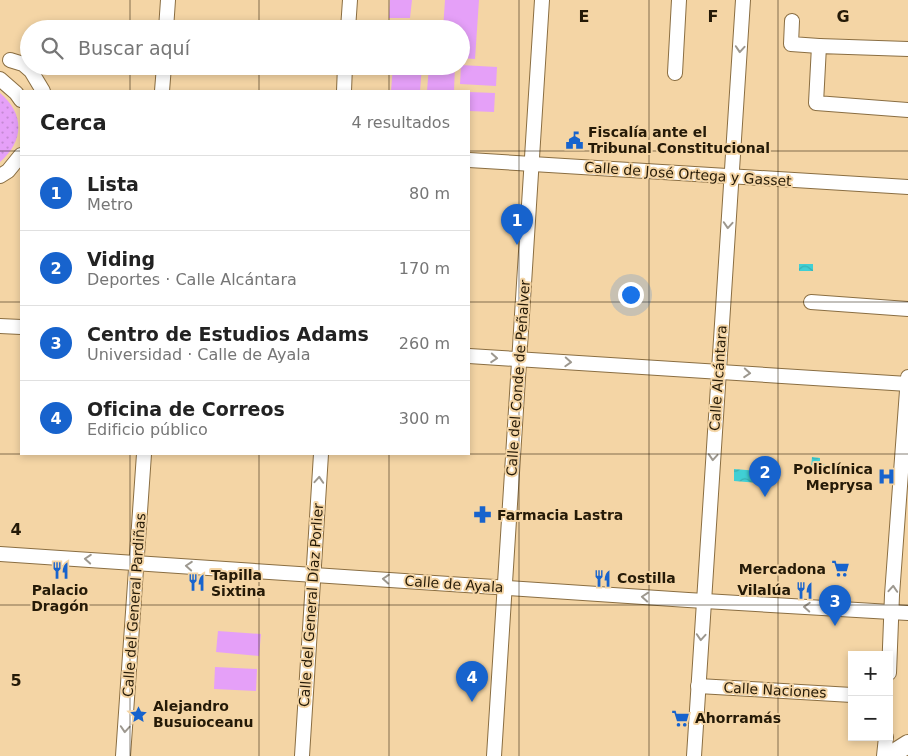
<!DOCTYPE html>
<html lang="es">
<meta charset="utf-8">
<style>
body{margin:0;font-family:"DejaVu Sans",sans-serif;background:#f2f2f2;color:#222}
.controls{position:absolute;right:15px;bottom:15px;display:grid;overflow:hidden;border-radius:0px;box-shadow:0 2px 8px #0003}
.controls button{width:45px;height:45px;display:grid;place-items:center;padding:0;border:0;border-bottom:1px solid #e0e0e0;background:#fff;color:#222;font:25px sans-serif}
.you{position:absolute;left:630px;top:294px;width:18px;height:18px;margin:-12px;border:4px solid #fff;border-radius:50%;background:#1a73e8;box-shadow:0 0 0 8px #1a73e833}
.badge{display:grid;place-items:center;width:32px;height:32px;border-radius:50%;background:#1763cd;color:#fff;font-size:16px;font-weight:700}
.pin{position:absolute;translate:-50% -41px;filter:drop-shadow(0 1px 2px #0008)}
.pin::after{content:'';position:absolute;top:26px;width:18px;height:15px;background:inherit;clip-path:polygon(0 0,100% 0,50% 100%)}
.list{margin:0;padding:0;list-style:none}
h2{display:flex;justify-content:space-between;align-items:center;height:65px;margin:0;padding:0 20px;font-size:21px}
h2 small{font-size:16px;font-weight:400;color:#767676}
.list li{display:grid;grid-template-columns:32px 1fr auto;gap:15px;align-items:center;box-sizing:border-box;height:75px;padding:0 20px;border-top:1px solid #e0e0e0}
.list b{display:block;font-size:19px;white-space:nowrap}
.list p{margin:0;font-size:16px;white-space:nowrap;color:#767676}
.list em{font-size:16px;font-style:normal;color:#767676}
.icon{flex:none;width:28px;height:28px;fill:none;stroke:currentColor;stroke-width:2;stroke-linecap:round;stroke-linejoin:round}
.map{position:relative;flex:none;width:908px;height:756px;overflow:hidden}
.search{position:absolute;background:#fff;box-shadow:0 2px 8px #0003;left:20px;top:20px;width:450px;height:55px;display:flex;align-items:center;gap:12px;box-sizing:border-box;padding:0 18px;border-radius:28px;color:#767676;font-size:19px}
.panel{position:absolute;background:#fff;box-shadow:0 2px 8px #0003;left:20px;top:90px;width:450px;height:365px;border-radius:0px}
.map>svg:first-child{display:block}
.green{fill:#e5a0f8}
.garden{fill:url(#garden-dots)}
.water{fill:url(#water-waves)}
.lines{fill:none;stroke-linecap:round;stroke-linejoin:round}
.minor-casing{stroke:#8a6e42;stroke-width:16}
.major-casing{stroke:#8a6e42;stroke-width:20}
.minor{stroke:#fff;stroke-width:14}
.major{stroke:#fff;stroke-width:18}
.oneway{stroke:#9d988f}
.grid{fill:none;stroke:#251a07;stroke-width:1;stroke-opacity:0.55}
.labels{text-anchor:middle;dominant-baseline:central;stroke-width:4;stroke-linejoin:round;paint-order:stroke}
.poi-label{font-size:14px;font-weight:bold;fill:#251a07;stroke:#f4d5a5;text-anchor:start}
.street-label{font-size:14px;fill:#251a07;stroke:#f4d5a5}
.grid-label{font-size:16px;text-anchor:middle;font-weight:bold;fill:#251a07;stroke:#f4d5a5;stroke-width:4;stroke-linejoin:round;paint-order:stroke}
</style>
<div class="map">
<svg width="908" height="756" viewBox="0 0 908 756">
<defs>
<pattern id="garden-dots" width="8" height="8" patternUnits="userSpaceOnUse" patternTransform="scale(1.25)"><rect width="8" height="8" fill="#e5a0f8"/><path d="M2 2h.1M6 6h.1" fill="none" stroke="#c489d3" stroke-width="1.8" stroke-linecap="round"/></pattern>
<pattern id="water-waves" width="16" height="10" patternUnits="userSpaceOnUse" patternTransform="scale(1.25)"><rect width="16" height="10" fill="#40cfd4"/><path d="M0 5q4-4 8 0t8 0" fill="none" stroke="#38b1b4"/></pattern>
</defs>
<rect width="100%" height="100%" fill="#f4d5a5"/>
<g class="green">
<path d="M390,0H412L410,18H389Z"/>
<path d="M445,0H479L475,59L461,58V29H443Z"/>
<path d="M461,65L497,67L496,86L460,84Z"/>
<path d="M393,66H422L420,91H391Z"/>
<path d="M429,66H455L454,91H427Z"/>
<path d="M469,92L495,93L494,112L469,111Z"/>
<path d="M218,631L261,634L259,656L216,652Z"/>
<path d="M215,667L257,669L256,691L214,689Z"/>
</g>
<path class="garden" d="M0,93C25,114 24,141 0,162Z"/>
<g class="water">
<rect x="799" y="264" width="14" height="7"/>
<path d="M812,457L820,458V464L827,465V471L811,469Z"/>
<path d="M734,469L759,471V483L734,481Z"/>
</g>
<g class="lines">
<defs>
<g id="minor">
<path d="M792,21L791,44L819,46"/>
<path d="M166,29L168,0"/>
<path d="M348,29L350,0"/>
<path d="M908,49L819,46L816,103L908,110"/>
<path d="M10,60L23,64L31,71L43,91"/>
<path d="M675,73L679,0"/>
<path d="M0,79L16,93L21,100"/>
<path d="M162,91L164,66"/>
<path d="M344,91L345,66"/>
<path d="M469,160L908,187"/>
<path d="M0,176L8,171L21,155"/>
<path d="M811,302L908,309"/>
<path d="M0,326L21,327"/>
<path d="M469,356L908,384"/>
<path d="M0,554L688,600L908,613"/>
<path d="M889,673L892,595L908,377"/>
<path d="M698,686L852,695"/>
<path d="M123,756L144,454"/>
<path d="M302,756L321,454"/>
<path d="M494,756L542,0"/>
<path d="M694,756L743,0"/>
<path d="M884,756L886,737"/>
</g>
<path id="major" d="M889,756L908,744"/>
</defs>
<use href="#minor" class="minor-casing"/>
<use href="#major" class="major-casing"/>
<use href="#minor" class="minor"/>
<use href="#major" class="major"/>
</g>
<defs><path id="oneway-chevron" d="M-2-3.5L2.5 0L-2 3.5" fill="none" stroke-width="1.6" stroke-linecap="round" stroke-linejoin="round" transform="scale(1.25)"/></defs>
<g class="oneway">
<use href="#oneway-chevron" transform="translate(740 49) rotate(94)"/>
<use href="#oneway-chevron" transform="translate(728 225) rotate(94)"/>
<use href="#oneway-chevron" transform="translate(494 358) rotate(4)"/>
<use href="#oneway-chevron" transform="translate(568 362) rotate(3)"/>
<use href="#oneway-chevron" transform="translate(747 373) rotate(4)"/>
<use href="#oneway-chevron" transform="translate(713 457) rotate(94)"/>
<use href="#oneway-chevron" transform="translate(319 480) rotate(-86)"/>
<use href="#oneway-chevron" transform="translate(88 559) rotate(-176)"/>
<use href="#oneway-chevron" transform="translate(189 566) rotate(-176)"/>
<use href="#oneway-chevron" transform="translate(386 579) rotate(-176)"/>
<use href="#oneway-chevron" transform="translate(893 589) rotate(-86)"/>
<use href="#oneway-chevron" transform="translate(645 597) rotate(-176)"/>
<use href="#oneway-chevron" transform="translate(807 607) rotate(-177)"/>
<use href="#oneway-chevron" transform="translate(701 637) rotate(94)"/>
<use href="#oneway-chevron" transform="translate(125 729) rotate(94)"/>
</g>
<path class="grid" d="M130,0V29M259,0V29M389,0V29M519,0V756M649,0V756M778,0V756M130,66V91M259,66V91M389,66V91M0,151H21M469,151H908M0,302H21M469,302H908M0,454H21M130,454V756M259,454V756M389,454V756M469,454H908M0,605H908"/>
<defs>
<symbol id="civic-bare" viewBox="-9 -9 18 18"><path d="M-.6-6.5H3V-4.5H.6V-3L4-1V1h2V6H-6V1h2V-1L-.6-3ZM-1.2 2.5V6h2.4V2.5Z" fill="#1763cd" stroke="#f4d5a5" stroke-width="2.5" paint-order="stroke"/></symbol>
<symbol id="hospital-bare" viewBox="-9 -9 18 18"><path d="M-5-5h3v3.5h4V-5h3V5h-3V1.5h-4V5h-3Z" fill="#1763cd" stroke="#f4d5a5" stroke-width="2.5" paint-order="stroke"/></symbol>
<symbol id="pharmacy-bare" viewBox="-9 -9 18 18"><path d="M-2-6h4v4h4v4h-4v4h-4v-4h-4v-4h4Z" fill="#1763cd" stroke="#f4d5a5" stroke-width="2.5" paint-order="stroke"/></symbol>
<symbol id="supermarket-bare" viewBox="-9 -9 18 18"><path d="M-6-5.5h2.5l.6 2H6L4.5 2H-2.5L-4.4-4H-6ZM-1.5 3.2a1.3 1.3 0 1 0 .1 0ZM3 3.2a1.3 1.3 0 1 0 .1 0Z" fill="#1763cd" stroke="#f4d5a5" stroke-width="2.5" paint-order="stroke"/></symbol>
<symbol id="restaurant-bare" viewBox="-9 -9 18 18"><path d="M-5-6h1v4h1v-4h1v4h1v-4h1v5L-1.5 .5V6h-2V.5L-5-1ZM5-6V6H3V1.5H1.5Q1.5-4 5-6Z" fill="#1763cd" stroke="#f4d5a5" stroke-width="2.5" paint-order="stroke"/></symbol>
<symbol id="sight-bare" viewBox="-9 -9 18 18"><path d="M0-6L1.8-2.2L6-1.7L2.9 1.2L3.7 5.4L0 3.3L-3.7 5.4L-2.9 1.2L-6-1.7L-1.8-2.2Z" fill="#1763cd" stroke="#f4d5a5" stroke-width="2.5" paint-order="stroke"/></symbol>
</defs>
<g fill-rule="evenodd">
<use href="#civic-bare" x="562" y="128" width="25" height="25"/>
<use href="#hospital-bare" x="874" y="464" width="25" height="25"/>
<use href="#pharmacy-bare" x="470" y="502" width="25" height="25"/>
<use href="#supermarket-bare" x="828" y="556" width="25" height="25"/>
<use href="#restaurant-bare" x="48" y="558" width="25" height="25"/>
<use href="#restaurant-bare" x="590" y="566" width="25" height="25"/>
<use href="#restaurant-bare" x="184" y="570" width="25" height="25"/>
<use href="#restaurant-bare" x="792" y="578" width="25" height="25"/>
<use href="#sight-bare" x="126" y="702" width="25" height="25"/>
<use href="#supermarket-bare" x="668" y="706" width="25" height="25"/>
</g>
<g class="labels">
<g class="poi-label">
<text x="588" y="132">Fiscalía ante el<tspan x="588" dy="16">Tribunal Constitucional</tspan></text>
<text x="873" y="469" text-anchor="end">Policlínica<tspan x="873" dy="16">Meprysa</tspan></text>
<text x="497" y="515">Farmacia Lastra</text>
<text x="826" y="569" text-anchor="end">Mercadona</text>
<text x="211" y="575">Tapilla<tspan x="211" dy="16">Sixtina</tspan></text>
<text x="617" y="578">Costilla</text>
<text x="60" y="590" text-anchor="middle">Palacio<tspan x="60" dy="16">Dragón</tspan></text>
<text x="791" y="590" text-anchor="end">Vilalúa</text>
<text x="153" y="706">Alejandro<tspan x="153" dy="16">Busuioceanu</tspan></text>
<text x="695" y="718">Ahorramás</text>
</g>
<g class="street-label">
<text transform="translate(688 174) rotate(4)">Calle de José Ortega y Gasset</text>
<text transform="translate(518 378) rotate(-86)">Calle del Conde de Peñalver</text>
<text transform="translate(718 378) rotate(-86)">Calle Alcántara</text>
<text transform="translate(454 584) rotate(4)">Calle de Ayala</text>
<text transform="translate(134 605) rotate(-86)">Calle del General Pardiñas</text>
<text transform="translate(311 605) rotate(-86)">Calle del General Díaz Porlier</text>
<text transform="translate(775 690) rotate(3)">Calle Naciones</text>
</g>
</g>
<g class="grid-label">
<text x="584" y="22">E</text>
<text x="713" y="22">F</text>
<text x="843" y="22">G</text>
<text x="16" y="535">4</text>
<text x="16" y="686">5</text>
</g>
</svg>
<div class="controls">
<button>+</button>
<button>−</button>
</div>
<div class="you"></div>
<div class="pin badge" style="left:517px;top:245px">1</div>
<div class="pin badge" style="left:765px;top:497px">2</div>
<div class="pin badge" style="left:835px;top:626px">3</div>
<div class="pin badge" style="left:472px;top:702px">4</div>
<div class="search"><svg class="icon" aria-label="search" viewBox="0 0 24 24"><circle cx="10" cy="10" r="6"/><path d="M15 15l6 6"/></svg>Buscar aquí</div>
<section class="panel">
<h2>Cerca<small>4 resultados</small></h2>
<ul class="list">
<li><span class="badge">1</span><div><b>Lista</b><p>Metro</p></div><em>80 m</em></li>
<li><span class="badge">2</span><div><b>Viding</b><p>Deportes · Calle Alcántara</p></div><em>170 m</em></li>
<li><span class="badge">3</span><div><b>Centro de Estudios Adams</b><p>Universidad · Calle de Ayala</p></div><em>260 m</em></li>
<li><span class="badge">4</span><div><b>Oficina de Correos</b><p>Edificio público</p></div><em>300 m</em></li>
</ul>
</section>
</div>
